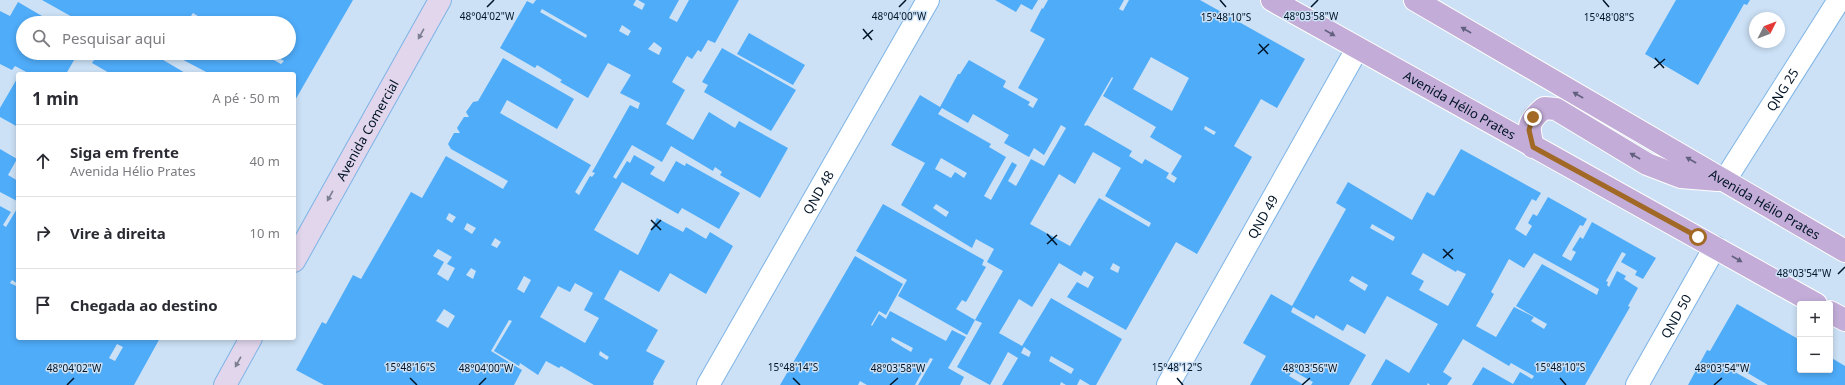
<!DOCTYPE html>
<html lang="pt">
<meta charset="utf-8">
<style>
body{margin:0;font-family:"Noto Sans",sans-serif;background:#f2f2f3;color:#2b2b33}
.controls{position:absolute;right:12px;bottom:12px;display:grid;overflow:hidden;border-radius:4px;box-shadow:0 2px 6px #0003}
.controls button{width:36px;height:36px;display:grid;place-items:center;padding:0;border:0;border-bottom:1px solid #e1e1e2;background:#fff;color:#2b2b33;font:20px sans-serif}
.compass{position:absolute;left:1749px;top:12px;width:36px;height:36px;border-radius:50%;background:#fff;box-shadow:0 2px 6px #0003;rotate:48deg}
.stop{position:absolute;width:12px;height:12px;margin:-9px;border:3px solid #a16925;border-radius:50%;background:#fff}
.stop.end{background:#a16925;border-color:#fff;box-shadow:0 1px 4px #0008}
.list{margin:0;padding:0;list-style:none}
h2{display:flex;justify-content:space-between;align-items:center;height:52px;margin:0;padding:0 16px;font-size:17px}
h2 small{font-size:13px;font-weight:400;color:#7c7c81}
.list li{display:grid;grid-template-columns:26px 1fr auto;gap:12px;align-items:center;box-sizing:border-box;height:72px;padding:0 16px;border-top:1px solid #e1e1e2}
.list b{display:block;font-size:15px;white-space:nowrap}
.list p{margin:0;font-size:13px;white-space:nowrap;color:#7c7c81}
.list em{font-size:13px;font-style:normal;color:#7c7c81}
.icon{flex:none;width:22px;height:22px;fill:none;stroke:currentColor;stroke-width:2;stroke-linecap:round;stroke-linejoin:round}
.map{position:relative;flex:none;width:1845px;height:385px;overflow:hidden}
.search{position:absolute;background:#fff;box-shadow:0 2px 6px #0003;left:16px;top:16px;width:280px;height:44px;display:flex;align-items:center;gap:10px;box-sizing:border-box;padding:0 14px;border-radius:22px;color:#7c7c81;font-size:15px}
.panel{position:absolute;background:#fff;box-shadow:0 2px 6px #0003;left:16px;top:72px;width:280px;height:268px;border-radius:4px}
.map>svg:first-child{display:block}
.building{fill:#4facf9;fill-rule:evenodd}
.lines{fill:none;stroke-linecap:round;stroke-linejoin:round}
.street-casing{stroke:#7eb4e6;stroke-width:24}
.secondary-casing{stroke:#7eb4e6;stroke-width:24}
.primary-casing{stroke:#fff;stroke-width:24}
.street{stroke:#fff;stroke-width:22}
.secondary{stroke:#e1d6ec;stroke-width:22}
.primary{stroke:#c3add8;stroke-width:22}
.oneway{fill:#62607f}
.oneway2{fill:#7c7f93}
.route{stroke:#a16925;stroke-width:5}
.ticks{fill:none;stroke:#011426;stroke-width:1.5}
.labels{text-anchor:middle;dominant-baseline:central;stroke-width:3;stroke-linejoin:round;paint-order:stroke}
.street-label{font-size:13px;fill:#011426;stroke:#cce1f6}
.ticks-label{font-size:10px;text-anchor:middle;fill:#011426;stroke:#cce1f6;stroke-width:3;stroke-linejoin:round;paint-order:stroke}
</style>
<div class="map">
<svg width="1845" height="385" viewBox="0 0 1845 385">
<rect width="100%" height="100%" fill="#cce1f6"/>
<g class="building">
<path d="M42,0H353L294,102V74H210L170,53H289V23H209L193,13L191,16L204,23H83ZM274,55L284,61L281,64L272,59Z"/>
<path d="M536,0H636L633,5L642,10L645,4L638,0H679L669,18L677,22L689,0H739L715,43L708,40L701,52L698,50L692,59L687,56L672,82L685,90L666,124L693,140L709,112L735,128L739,121L788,148L760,198L720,175L722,172L715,167L713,171L671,146L662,162L632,145L613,177L616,179L627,161L630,163L634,155L655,167L650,174L664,182L676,161L685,166L686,163L740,193L719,229L682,208L678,214L622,182L594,230L638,255L657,218L683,232L686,227L706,239L710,232L733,246L706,294L670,273L659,292L620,270L604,299L658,330L646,351L665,361L653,382L654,383L653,385H594L561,366L559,368L546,361L538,375L520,363L519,366L494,351L512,321L509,320L491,351L522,370L514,385H324L296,370L322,322L326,324L353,275L361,279L411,192L422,198L446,156L503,189L508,181L451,149L448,144L454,133H460L457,128L464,117H469L466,112L473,102L478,101L503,58L574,99L557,129L507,100L500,113L591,165L575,192L579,195L590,176L592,177L595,173L592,172L595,167L630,105L638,109L640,103L620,93L631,75L608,63L588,98L560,82L562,80L537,65L535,68L500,48L527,1L533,4ZM542,9L587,35L586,38L540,12ZM622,25L631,31L628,36L619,31ZM654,42L662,48L659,55L648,49ZM449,213L456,217L452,223L446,219ZM467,223L476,228L472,234L464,229ZM495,238L501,242L497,248L491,245ZM438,249L452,257L447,264L455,268L448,281L437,274L444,262L433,256ZM471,268L476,271L473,279L466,275ZM524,276L531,280L524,293L517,289ZM575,283L593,293L584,310L599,318L585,343L540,317L558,286L570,292ZM444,309L455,316L448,328L436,321ZM600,351L609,357L607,360L599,355Z"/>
<path d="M995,0H1038L1032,10L1021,4L1016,12Z"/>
<path d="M1048,0H1124L1119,9L1123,11L1129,0H1200L1305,59L1277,108L1261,99L1234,146L1252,157L1197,254L1176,242L1126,330L1067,297L1077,282L1088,288L1094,277L1084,271L1081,276L1059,263L1032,307L1019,299L999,333L1022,346L1051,298L1122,339L1096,385H1090L1080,379L1077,385H1066L1061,382L1060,385H1002L1018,358L1008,352L990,385L957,367L982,323L975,320L1003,271L987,262L994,249L976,239L972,248L901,205L925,163L891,145L920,95L940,107L958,74H960L969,60L1006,81L1003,87L1030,102L1028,105L1033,108L1038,99L1018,88L1045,39L1030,31L1042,8L1043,9ZM1151,57L1189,78L1172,111L1133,89ZM1112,77L1113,78L1103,96L1156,127L1150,137L1182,156L1171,174L1177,178L1174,183L1166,178L1169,173L1145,159L1142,164L1129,156L1132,151L1087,125L1086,126L1084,125ZM942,108L968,123L973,114L1009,135L1004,143L1029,157L1034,148L1044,155L1061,125L1066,128L1044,166L1031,159L1016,186L1008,181L1017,165L1012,162L991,200L984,196L1006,157L989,147L991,144L938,114ZM1205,126L1216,132L1214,135L1204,129ZM1093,152L1121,168L1105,196L1151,223L1149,227L1099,198L1070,246L1030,224L1059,174L1075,184ZM941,158L967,173L964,178L955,172L951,178L935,169ZM936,204L949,212L946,217L933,208ZM1113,263L1120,267L1118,273L1110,269ZM1024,347L1031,352L1029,357L1021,353ZM1051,356L1074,369L1071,374L1049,361Z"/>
<path d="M1676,0H1750L1747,5L1744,4L1698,85L1645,54Z"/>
<path d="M18,2L54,23H23V53H147L157,59L158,57L187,74H111L92,63L96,57L89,54L86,60L77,55L66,74H30L15,66L12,70L0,64V11L10,16Z"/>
<path d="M749,33L805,65L793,85L737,54Z"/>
<path d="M722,48L796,90L771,131L704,92L708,85L702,82Z"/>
<path d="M18,77V127L0,117V108Z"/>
<path d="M0,149L17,159L8,175L18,181L17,201L0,192Z"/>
<path d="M1461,149L1541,193L1536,201L1532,199L1515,229L1526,236L1532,226L1528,223L1533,214L1537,216L1548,197L1587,219L1583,226L1580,225L1562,256L1571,261L1576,252L1572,250L1580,237L1583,239L1592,222L1656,258L1643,279L1635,275L1637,271L1621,262L1626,254L1622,252L1606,281L1608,282L1607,285L1609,287L1617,271L1626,276L1624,279L1638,288L1628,306L1630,307L1585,385H1472L1483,367L1513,384L1520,372L1532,379L1534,376L1511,363L1509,366L1463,339L1443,372L1452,378L1447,385H1430L1428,383L1427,385H1371L1386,359L1409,373L1438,324L1387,296L1365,334L1347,324L1343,331L1316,315L1314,319L1293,307L1291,312L1366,355L1349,385H1311L1313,382L1293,371L1289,376L1304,385H1250L1266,356L1243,343L1271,294L1292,306L1346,209L1336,203L1348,182L1412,220L1427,192L1434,196ZM1372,224L1395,237L1393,241L1370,228ZM1423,253L1456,272L1457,270L1466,274L1448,306L1419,290L1424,281L1411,274ZM1534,253L1599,289L1597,295L1542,264L1516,306L1547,324L1544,329L1531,321L1534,317L1514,307L1496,337L1476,326L1494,294L1491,292L1509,259L1524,268ZM1352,276L1368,285L1365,291L1349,281Z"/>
<path d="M883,204L984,260L982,265L986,267L966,302L962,300L956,309L975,320L967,335L898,296L907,280L856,251Z"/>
<path d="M0,206L11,212L3,225L6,227L18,207V284L12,280L10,283L18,287V338H160L134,385H0ZM117,344L123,347L115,361L109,358Z"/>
<path d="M855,256L903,284L886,315L879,311L871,325L872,326L879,314L886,319L890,311L946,341L952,330L966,337L948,368L964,377L960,385H918L933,359L930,358L915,385H867L860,381L858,385H780ZM892,337L913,348L911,352L891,340Z"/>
<path d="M1737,304L1800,340V370H1830V357L1845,366V385H1768L1729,362L1726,367L1758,385H1688L1707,350L1710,351Z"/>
</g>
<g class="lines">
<defs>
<g id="street">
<path id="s1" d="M1725,180L1839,0"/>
<path id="s2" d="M708,385L928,0"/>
<path id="s3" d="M1168,385L1357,49"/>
<path id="s4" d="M1637,385L1715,247"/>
</g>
<g id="secondary">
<path id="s5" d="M294,261L440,0"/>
<path d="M225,385L251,338"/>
</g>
<g id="primary">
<path id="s6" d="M1272,0L1816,304"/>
<path id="s7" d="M1415,0L1845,251"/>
<path d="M1533,147C1528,127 1527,122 1544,108L1556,109L1647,164L1681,177L1718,180"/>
<path d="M1830,312L1845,320"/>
</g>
</defs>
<use href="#street" class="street-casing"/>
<use href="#secondary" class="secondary-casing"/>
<use href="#primary" class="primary-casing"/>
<use href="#street" class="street"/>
<use href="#secondary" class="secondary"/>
<use href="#primary" class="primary"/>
</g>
<defs><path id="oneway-solid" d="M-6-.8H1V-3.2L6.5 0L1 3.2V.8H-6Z"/></defs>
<g class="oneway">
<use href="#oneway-solid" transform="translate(1466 30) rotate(-150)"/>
<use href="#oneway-solid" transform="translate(1330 33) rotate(30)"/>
<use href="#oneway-solid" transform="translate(1578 95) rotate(-150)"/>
<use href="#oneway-solid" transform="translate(1635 156) rotate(-150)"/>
<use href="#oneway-solid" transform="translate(1691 160) rotate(-150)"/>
<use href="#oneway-solid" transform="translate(1737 259) rotate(30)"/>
</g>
<g class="oneway2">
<use href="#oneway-solid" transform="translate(421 34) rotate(119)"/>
<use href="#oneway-solid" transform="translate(330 196) rotate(119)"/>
<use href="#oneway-solid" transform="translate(238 362) rotate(119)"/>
</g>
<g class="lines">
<path class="route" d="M1533,117L1529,130L1533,147L1698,237"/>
</g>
<path class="ticks" d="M1220,0L1226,7M1603,0L1609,7M487,7L494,0M899,7L906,0M1311,7L1318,0M863,29L872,40M863,39L873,30M1259,44L1268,54M1258,54L1269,44M1655,58L1664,68M1654,68L1665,59M651,220L661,230M651,230L661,220M1047,234L1057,245M1047,244L1057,235M1443,249L1453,259M1443,258L1453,249M1838,274L1845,267M410,378L417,385M793,378L800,385M1177,378L1183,385M1560,378L1566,385M67,385L74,378M479,385L486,378M890,385L898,378M1302,385L1310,378M1714,385L1722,378"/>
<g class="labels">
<g class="street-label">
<text stroke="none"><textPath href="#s1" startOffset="107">QNG 25</textPath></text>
<text stroke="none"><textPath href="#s6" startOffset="215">Avenida Hélio Prates</textPath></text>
<text stroke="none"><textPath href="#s5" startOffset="150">Avenida Comercial</textPath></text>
<text stroke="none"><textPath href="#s2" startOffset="222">QND 48</textPath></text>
<text stroke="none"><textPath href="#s7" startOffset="405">Avenida Hélio Prates</textPath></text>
<text stroke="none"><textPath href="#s3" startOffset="193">QND 49</textPath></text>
<text stroke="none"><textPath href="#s4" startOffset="79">QND 50</textPath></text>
</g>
</g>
<g class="ticks-label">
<text x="899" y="20">48°04'00"W</text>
<text x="1311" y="20">48°03'58"W</text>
<text x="487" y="20">48°04'02"W</text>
<text x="1226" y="21">15°48'10"S</text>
<text x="1609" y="21">15°48'08"S</text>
<text x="1804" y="277">48°03'54"W</text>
<text x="410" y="371">15°48'16"S</text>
<text x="793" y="371">15°48'14"S</text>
<text x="1177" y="371">15°48'12"S</text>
<text x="1560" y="371">15°48'10"S</text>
<text x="74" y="372">48°04'02"W</text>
<text x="486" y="372">48°04'00"W</text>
<text x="898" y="372">48°03'58"W</text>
<text x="1310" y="372">48°03'56"W</text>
<text x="1722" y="372">48°03'54"W</text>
</g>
</svg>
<div class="controls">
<button>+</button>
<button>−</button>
</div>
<svg class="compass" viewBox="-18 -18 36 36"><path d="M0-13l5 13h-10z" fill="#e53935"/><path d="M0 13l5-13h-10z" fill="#7c7c81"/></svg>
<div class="stop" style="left:1698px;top:237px"></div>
<div class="stop end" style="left:1533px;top:117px"></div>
<div class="search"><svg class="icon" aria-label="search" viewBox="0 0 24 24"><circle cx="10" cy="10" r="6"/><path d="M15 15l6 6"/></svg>Pesquisar aqui</div>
<section class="panel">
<h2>1 min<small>A pé · 50 m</small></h2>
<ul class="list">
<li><svg class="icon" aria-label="ahead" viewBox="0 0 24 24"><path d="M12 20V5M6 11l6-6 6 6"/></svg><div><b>Siga em frente</b><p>Avenida Hélio Prates</p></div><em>40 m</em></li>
<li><svg class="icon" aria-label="right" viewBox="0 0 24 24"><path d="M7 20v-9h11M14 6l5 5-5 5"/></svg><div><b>Vire à direita</b></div><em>10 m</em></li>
<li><svg class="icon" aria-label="arrive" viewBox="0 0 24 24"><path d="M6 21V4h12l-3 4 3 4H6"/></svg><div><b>Chegada ao destino</b></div></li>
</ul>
</section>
</div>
